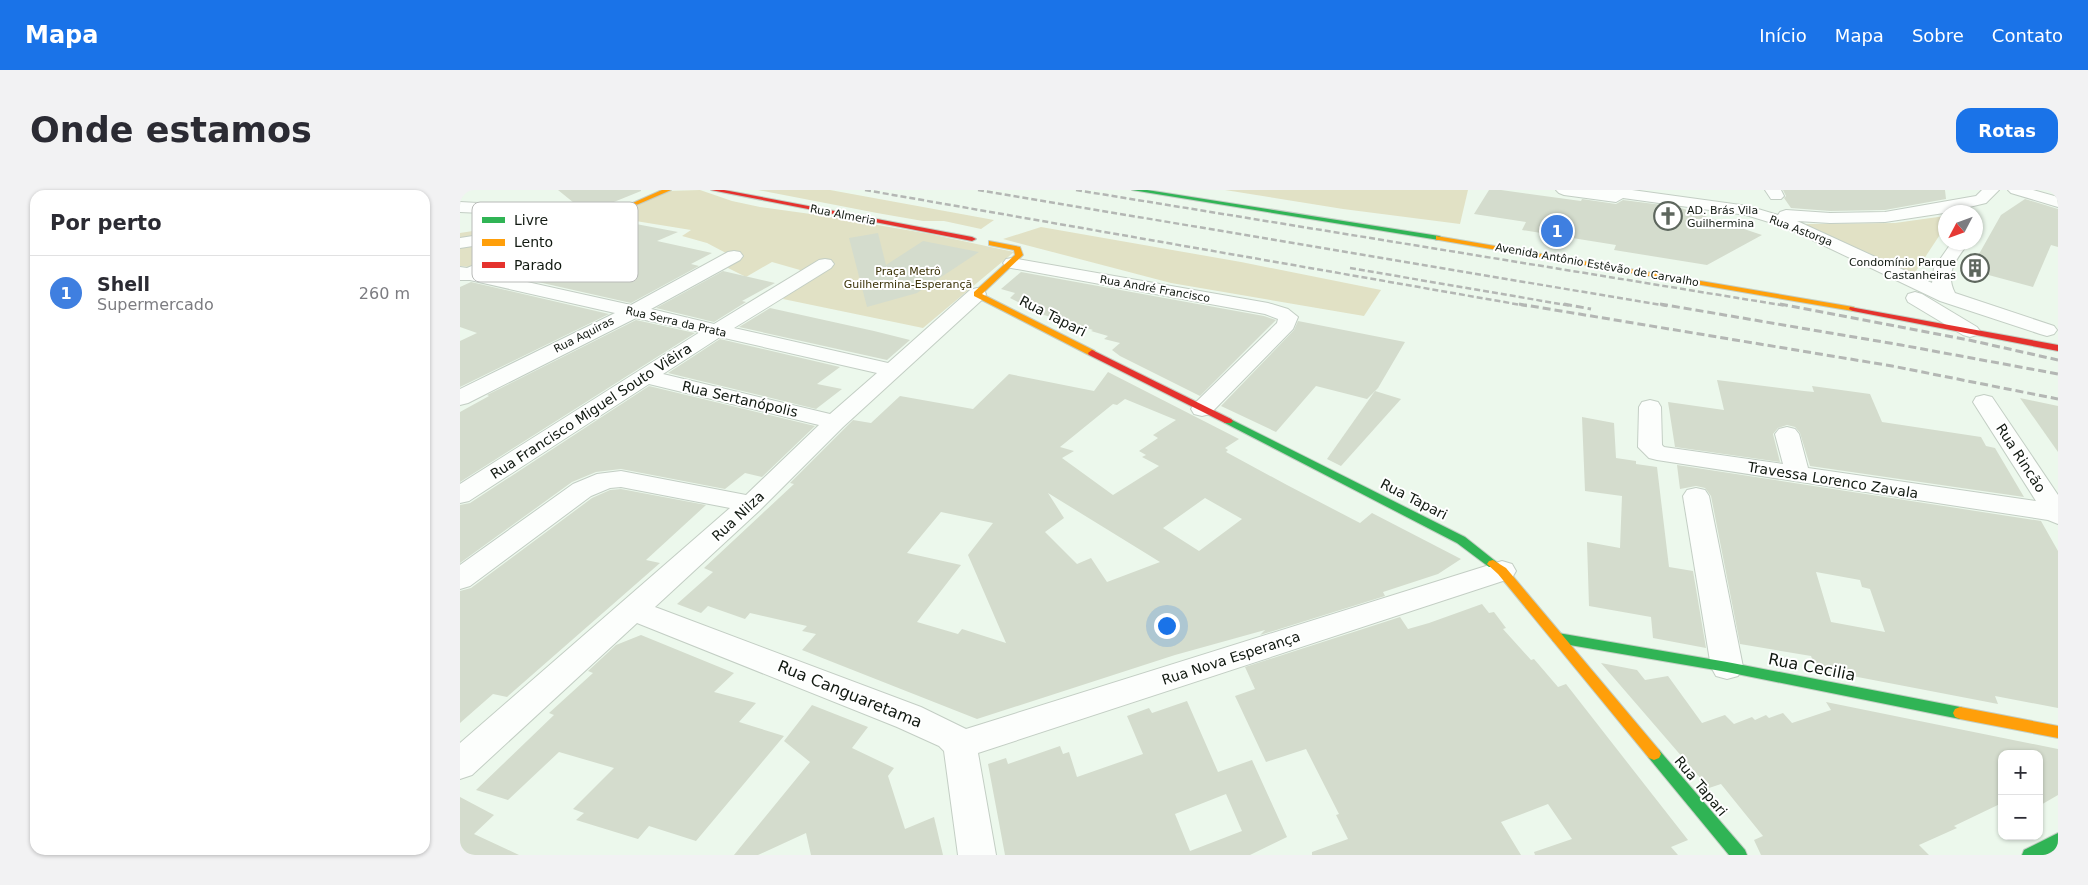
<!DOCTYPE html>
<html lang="pt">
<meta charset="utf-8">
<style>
body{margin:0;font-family:"DejaVu Sans",sans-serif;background:#f2f2f3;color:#2b2b33}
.controls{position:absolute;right:15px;bottom:15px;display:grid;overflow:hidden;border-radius:10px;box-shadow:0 1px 4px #0004}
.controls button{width:45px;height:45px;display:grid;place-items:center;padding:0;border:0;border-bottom:1px solid #e1e1e2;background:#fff;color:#2b2b33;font:25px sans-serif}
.compass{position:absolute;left:1478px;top:15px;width:45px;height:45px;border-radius:50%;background:#fff;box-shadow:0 1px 4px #0004;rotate:229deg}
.you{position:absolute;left:706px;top:435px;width:18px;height:18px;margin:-12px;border:4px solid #fff;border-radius:50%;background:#1a73e8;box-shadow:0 0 0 8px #1a73e833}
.badge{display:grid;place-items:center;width:32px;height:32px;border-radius:50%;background:#1a73e8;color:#fff;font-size:16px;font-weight:700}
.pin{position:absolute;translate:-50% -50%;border:2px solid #fff;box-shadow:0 1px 5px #0006}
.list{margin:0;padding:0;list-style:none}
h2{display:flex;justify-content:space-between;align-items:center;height:65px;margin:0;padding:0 20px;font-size:21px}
h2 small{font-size:16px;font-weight:400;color:#7c7c81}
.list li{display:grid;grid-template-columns:32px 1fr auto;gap:15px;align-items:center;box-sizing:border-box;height:75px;padding:0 20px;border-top:1px solid #e1e1e2}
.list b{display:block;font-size:19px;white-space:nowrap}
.list p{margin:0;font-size:16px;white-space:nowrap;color:#7c7c81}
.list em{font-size:16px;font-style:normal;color:#7c7c81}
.map{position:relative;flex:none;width:1598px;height:665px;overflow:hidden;border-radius:15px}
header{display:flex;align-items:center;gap:30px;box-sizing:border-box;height:70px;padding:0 25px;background:#1a73e8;color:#fff}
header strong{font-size:24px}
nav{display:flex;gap:28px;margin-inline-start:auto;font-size:18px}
.intro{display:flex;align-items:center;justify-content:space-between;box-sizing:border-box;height:120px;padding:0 30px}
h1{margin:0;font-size:35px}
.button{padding:12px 22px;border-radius:15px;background:#1a73e8;color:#fff;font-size:18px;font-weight:700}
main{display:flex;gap:30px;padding:0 30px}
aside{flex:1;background:#fff;border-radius:15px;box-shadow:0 1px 4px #0004}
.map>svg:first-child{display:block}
.green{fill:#e1e1c5}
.building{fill:#d4dccd;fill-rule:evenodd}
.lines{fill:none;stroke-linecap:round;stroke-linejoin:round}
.street-casing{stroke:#c3cec4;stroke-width:2}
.fast-casing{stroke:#c3cec4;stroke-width:2}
.slow-casing{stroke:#c3cec4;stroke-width:2}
.jam-casing{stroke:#c3cec4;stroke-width:2}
.street{fill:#fcfefc;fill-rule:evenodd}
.fast{fill:#30b455;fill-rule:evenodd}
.slow{fill:#ff9f0a;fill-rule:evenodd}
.jam{fill:#e5322d;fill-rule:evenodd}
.rail-far1{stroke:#b4b7b4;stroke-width:2.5;stroke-dasharray:6 3;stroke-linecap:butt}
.rail{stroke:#b4b7b4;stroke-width:3;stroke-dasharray:8 4;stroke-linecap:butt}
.labels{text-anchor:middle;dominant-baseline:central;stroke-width:4;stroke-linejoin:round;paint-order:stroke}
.far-poi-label{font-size:11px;fill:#111911;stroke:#fff;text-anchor:start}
.far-street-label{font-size:11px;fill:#111911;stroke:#fff}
.far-park-label{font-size:11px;fill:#3b3207;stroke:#fff}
.street-label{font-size:14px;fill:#111911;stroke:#fff}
.near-street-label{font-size:16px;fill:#111911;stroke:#fff}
.key{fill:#fff;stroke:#b8bab8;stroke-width:1}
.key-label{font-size:14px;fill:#111911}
</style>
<header>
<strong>Mapa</strong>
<nav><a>Início</a><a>Mapa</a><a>Sobre</a><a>Contato</a></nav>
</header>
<div class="intro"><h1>Onde estamos</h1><a class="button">Rotas</a></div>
<main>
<aside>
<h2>Por perto<small></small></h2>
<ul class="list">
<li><span class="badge" style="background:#3f7fe0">1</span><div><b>Shell</b><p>Supermercado</p></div><em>260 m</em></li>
</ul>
</aside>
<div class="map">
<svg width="1598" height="665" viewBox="0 0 1598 665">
<rect width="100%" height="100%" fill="#ecf8ec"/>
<g class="green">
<path d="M240,0L272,11L300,17L365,26L470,44L554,62L463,138L323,109L340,80L312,72L286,87L266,77V63L247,53L222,46L231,40L151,27L208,1Z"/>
<path d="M298,0H370L534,30L521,39L484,31H463L417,23Z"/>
<path d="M765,0H1008L1000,34L883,19Z"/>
<path d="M1485,26V37L1454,84L1344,34L1435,33Z"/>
<path d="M84,30L90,36L0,50V43Z"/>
<path d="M581,37L781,72L921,100L904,126L711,93L543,49Z"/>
<path d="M106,38L9,77L0,76V56L44,51Z"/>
</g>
<g class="building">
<path d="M98,0H181V1L139,18L119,17Z"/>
<path d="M1029,0H1041L1121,11L1122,9L1156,14L1163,10L1218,17L1302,45L1247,75L1154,60L1156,55L1062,40L1066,32L1014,24Z"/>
<path d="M1323,0H1485L1486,9L1425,20L1370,21L1331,18L1324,8L1326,6Z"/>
<path d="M1565,9L1598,19V57L1591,55L1573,97L1510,80L1541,25Z"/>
<path d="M155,30L218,42L197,51L252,63L231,74L239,76L171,113L33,82Z"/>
<path d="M418,43L426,75L463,51L519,62L457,103L407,117L389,48Z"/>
<path d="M263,81L315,93L282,111L286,112L254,132L196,118Z"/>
<path d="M561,82L804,126L816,130L740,206L660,166L652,160L660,153L644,149L648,146L631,141L633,140L584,125L550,108L555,103L541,99Z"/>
<path d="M11,92L149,124L0,197V151L17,143L0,137V97Z"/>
<path d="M310,118L414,141L450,150L427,170L279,137Z"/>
<path d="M176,130L235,143L0,292V222L29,206L27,205Z"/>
<path d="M838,131L945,152L918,198L907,209L856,196L816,242L761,216L834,140Z"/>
<path d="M260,149L380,177L357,194L382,199L356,219L208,183Z"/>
<path d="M648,182L779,249L765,258L768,260L766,262L827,295L900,333L912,323L1001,369L978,384L923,402L925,406L800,445L805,440L715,465L517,529L342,460L356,444L342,441L347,436L290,423L285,429L248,416L241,423L217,414L253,382L244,378L334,294L330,293L393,230L411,233L440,206L513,219L549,184L634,201ZM665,209L716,230L693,245L698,248L679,261L686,265L682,267L699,276L653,305L602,268L614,261L600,257L653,214L657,215ZM588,303L700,372L647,392L631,368L617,374L585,342L604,328ZM745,308L782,329L739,361L703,338ZM481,322L533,333L508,365L546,453L502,439L498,444L457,432L501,375L447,363Z"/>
<path d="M1257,190L1344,201L1354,202L1352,196L1410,204L1422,232L1521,247L1526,256L1535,258L1564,307L1350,276L1340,243L1335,237L1327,235L1318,238L1313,244L1320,272L1215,257L1208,212L1264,220Z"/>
<path d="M189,196L355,236L302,287L285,283L265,299L161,279L136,282L112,292L0,373V315L10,313Z"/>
<path d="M915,201L941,209L881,276L867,269Z"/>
<path d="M1560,208L1598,216V262Z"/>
<path d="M1122,227L1154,233L1156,268L1176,271V274L1197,277L1209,377L1233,381L1246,458L1193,448L1191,427L1129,416L1127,352L1160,358L1162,306L1125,301Z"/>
<path d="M1217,275L1581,331L1598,361V518L1535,506L1538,514L1356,479L1351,466L1280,454L1251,306L1245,298L1236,296L1220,299ZM1356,382L1400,390L1402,397L1410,399L1425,442L1371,432Z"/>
<path d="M161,299L246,315L186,370L200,373L47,507L33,504L0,533V401L11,398L132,308L150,300Z"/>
<path d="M1022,414L1029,423L1034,422L1046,438L1043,439L1071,470L1074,469L1098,497L1106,494L1181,590L1228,650L1211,657L1218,665H1075L1074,662L1112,649L1088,614L1041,632L1061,665H852V662L888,649L876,625L879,624L846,559L806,572L775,506L795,499L785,477L940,427L948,439L969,433Z"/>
<path d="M181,445L274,483L254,502L296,513L279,532L324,546L236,651L189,636L178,649L116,630L124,623L113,619L154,578L99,562L48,610L16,600L94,525L89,523L133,483L128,481L156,455Z"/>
<path d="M1141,473L1177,480L1185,490L1208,486L1242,533L1265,525L1274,534L1292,527L1295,530L1306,525L1309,528L1323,523L1332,533L1371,520L1366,512L1598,559V605L1579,616V564H1542V613L1494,636L1497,638L1459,655L1469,665H1301L1294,650L1303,646L1261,594L1249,598Z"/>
<path d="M727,511L758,582L792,570L827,647L790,665H545L528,574L546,568L548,574L600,556L603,564L609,562L617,587L683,564L667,526L689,518L692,523ZM766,604L782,641L730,661L715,624Z"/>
<path d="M352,515L408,537L392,558L434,578L428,586L445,639L474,627L483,665H351L346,643L298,665H274L350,572L324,551Z"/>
<path d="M0,607L34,625L14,644L59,665H0Z"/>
</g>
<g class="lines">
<defs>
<g id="street">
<path d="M1096,0H1172L1288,16L1318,25L1320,22L1326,20L1370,23L1425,22L1516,6L1522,0H1539L1526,13L1484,23L1425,32L1370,33L1337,31L1472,93L1474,78L1492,52H1509C1497,69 1484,82 1495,103L1594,136L1597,140L1594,144L1587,146L1580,144L1480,111L1325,37L1286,25L1163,8L1156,12L1104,5L1099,3Z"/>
<path d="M1305,0H1321L1324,6L1321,9H1311Z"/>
<path d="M1548,0H1573L1598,7V17L1551,3Z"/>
<path d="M0,12L157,21L159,24L157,27L27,83L171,115L268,62L274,61L280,62L283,66L280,70L191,119L254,134L359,70L365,69L371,70L374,74L371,78L274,138L428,173L510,100L517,98L524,100L526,104L524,108L383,237L300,320L195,417L461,517L506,539L1042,371L1052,374L1056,381L1052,388L518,563L536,665H498L484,561L479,556L437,537L177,433L12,585L0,589V553L270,318L161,297L150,298L131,306L10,396L0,399V375L113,294L137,284L161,281L286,305L359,235L189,194L9,311L0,313V294L240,142L176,128L8,213L0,215V199L155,123L10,90H0V77L7,78L90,44L0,58V48L89,34L95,36L97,39L96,41L128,28L0,22ZM260,147L417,183L370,224L203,184Z"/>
<path d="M552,68L808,113L828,119L838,127L833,139L750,224L742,226L734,224L731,219L734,214L817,133L818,129L805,124L546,77L543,73L546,69Z"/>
<path d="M1455,102L1462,104L1517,137L1520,141L1517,145L1510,147L1503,145L1448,112L1446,108L1448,104Z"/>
<path d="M1524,205L1532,207L1598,305V334L1588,330L1197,270L1189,268L1178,257L1179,217L1182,212L1190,210L1198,212L1201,217L1202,255L1204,257L1323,274L1315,244L1319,239L1327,237L1335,239L1339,244L1348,278L1576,311L1513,212L1516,207Z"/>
<path d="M1236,298L1245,300L1249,306L1283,477L1278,486L1267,489L1256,486L1251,477L1223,306L1227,300Z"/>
</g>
<g id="fast">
<path d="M672,0H687L979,46L983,48L979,50Z"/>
<path d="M768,228L1005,347L1039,374L1037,377H1029L997,353L765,233L763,231L765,229Z"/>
<path d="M1098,443L1267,472L1500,517L1505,519L1507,523L1505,527L1500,529L1267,482L1098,453L1093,451L1092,448L1093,445Z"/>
<path d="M1194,558L1199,560L1285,660L1287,665H1269L1189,568L1187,564L1189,560Z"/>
<path d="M1598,643V658L1586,665H1562L1564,660Z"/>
</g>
<g id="slow">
<path d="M202,0H211L153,25L148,24Z"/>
<path d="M976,46L1393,117L1397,119L1393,121L979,50H976Z"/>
<path d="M529,51L560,57L563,65L522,104L635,161V165H629L514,106V102L555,65L554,60L529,55Z"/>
<path d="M1033,370L1046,378L1199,560L1201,564L1199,568L1194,570L1189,568L1038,384L1027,374L1029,371Z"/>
<path d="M1500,517L1598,536V548L1500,529L1495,527L1493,523L1495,519Z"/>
</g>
<g id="jam">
<path d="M251,0H264L512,47L516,49L512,51Z"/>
<path d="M1390,117L1598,155V161L1393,121L1389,119Z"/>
<path d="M632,160L771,229L773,231L771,233H765L629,165L628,163Z"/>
</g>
</defs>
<use href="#street" class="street-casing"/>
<use href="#fast" class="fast-casing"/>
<use href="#slow" class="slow-casing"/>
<use href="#jam" class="jam-casing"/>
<use href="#street" class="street"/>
<use href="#fast" class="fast"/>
<use href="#slow" class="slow"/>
<use href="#jam" class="jam"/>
<g class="rail-far1">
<path d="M405,0L1067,116"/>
<path d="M518,0L1207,116"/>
<path d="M616,0L1327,116"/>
<path d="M890,78L1112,116"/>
</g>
<g class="rail">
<path d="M1059,114L1432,176L1598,209"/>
<path d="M1104,114L1131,119"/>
<path d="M1200,114L1441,155L1598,184"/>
<path d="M1320,114L1509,150L1598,170"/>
</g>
</g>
<defs>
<symbol id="church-ring" viewBox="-11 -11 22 22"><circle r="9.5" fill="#fff" stroke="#5e675e" stroke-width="1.5"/><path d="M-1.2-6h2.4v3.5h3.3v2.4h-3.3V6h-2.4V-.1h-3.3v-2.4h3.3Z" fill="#5e675e"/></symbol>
<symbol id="building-ring" viewBox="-11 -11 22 22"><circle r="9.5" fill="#fff" stroke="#5e675e" stroke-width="1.5"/><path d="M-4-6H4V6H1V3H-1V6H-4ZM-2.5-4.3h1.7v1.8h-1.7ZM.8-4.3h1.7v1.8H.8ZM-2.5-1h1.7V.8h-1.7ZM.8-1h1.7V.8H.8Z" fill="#5e675e"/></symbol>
</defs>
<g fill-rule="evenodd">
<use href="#church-ring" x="1192" y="10" width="32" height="32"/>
<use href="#building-ring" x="1499" y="62" width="32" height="32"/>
</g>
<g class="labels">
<g class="far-poi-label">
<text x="1227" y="20">AD. Brás Vila<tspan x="1227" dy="13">Guilhermina</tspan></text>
<text x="1496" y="72" text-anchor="end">Condomínio Parque<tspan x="1496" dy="13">Castanheiras</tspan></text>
</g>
<g class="far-street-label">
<text transform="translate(383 25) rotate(11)">Rua Almeria</text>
<text transform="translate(1341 41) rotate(21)">Rua Astorga</text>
<text transform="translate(1137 75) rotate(10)">Avenida Antônio Estêvão de Carvalho</text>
<text transform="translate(695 99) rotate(10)">Rua André Francisco</text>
<text transform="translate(216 132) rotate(13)">Rua Serra da Prata</text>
<text transform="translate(124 145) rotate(-27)">Rua Aquiras</text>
</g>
<g class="far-park-label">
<text x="448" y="81">Praça Metrô<tspan x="448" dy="13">Guilhermina-Esperançã</tspan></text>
</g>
<g class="street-label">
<text transform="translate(593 126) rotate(27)">Rua Tapari</text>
<text transform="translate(280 209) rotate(13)">Rua Sertanópolis</text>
<text transform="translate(131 221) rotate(-33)">Rua Francisco Miguel Souto Viêira</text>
<text transform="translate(1561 268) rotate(57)">Rua Rincão</text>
<text transform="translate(1373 290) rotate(9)">Travessa Lorenco Zavala</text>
<text transform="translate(954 309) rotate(27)">Rua Tapari</text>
<text transform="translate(278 326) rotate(-43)">Rua Nilza</text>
<text transform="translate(771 468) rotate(-18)">Rua Nova Esperança</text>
<text transform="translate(1241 596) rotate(50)">Rua Tapari</text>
</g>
<g class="near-street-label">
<text transform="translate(1352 477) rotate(11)">Rua Cecilia</text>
<text transform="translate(390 504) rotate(22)">Rua Canguaretama</text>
</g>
</g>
<rect x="12" y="12" width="166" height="80" rx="8" class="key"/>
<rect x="22" y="27" width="23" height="6" fill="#30b455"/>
<rect x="22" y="49" width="23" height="7" fill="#ff9f0a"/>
<rect x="22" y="72" width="23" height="6" fill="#e5322d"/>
<g class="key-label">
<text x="54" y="35">Livre</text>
<text x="54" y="57">Lento</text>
<text x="54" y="80">Parado</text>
</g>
</svg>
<div class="controls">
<button>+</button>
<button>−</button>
</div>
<svg class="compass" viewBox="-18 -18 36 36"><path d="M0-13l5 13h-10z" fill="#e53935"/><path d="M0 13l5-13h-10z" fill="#7c7c81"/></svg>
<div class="you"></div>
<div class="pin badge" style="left:1097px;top:41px;background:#3f7fe0">1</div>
</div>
</main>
